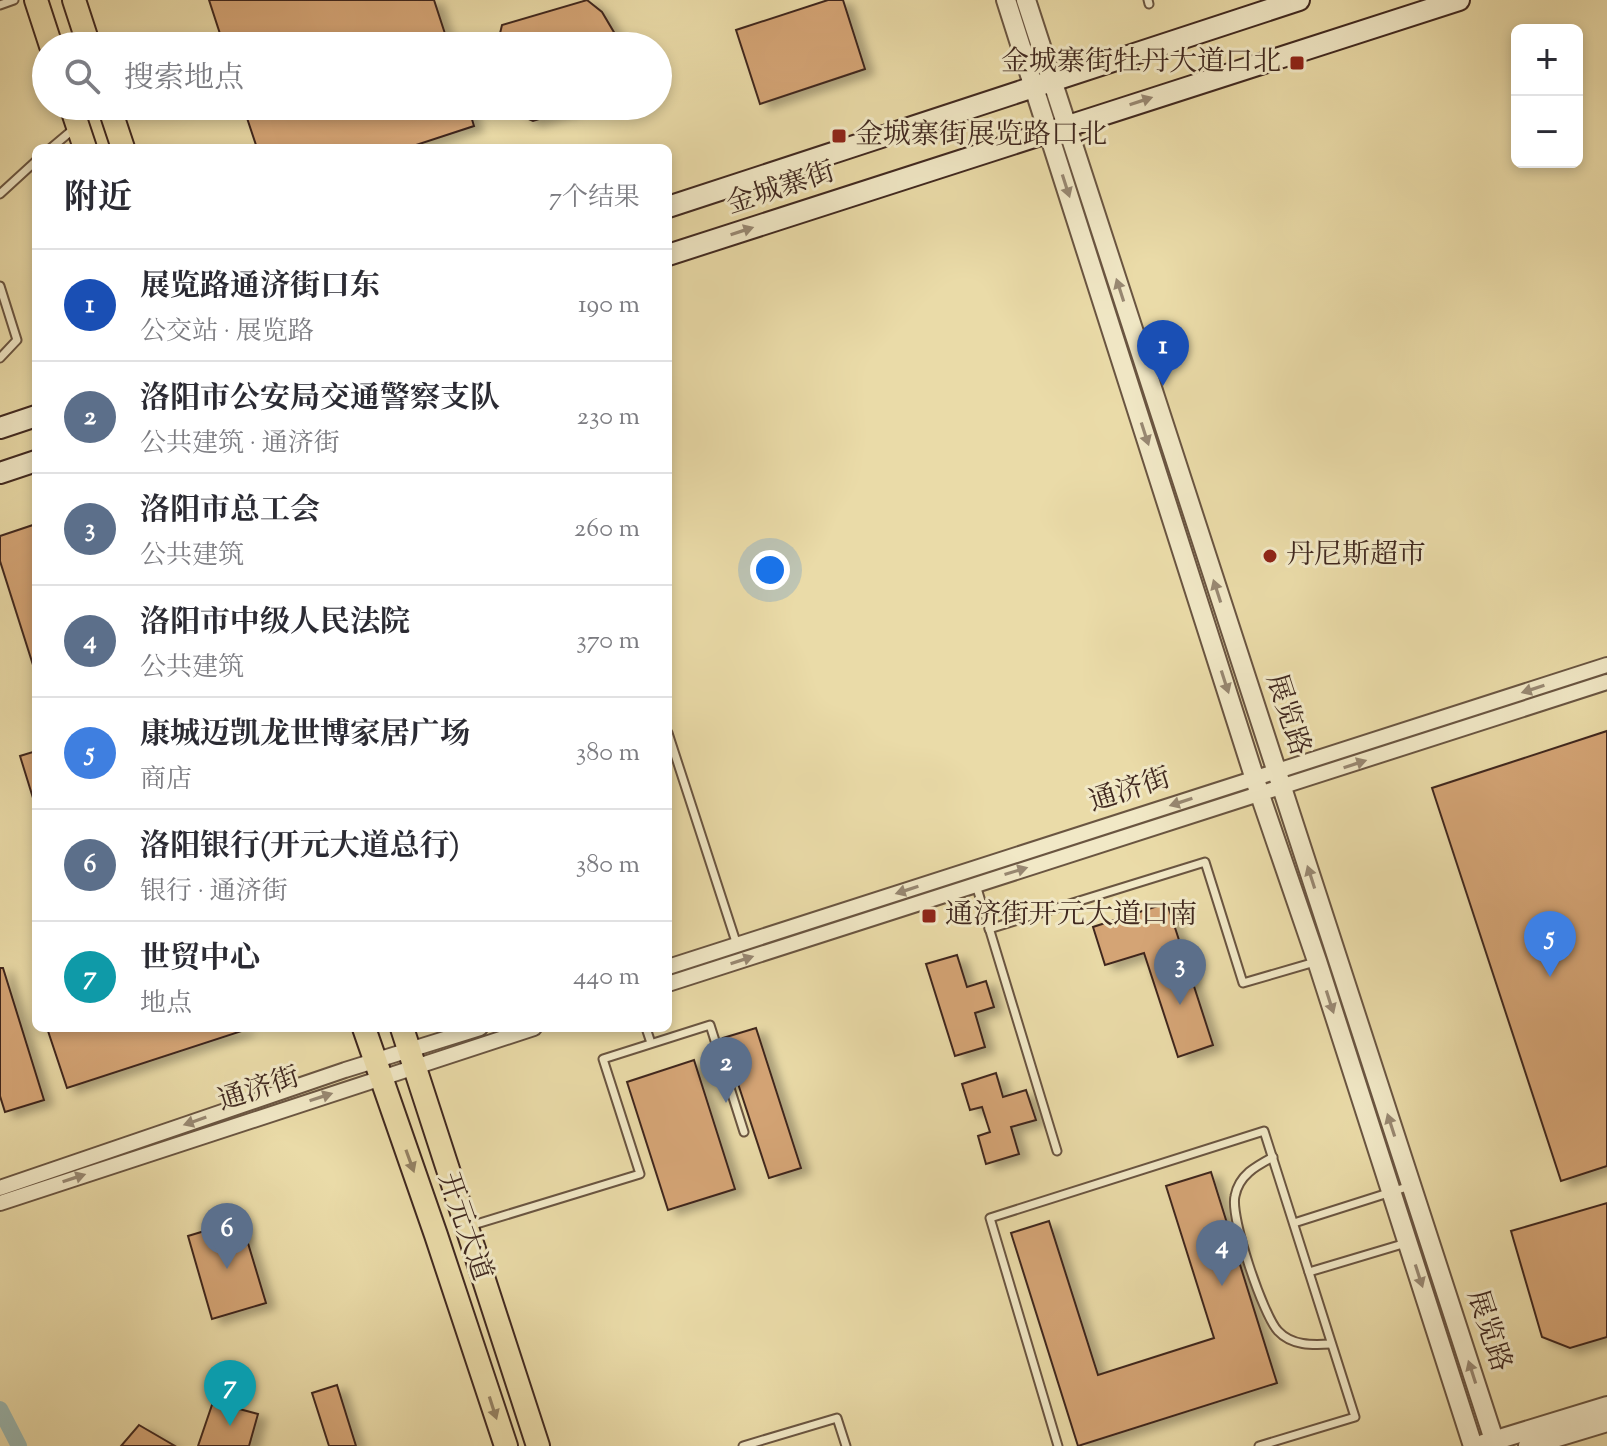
<!DOCTYPE html>
<html lang="zh">
<meta charset="utf-8">
<style>
body{margin:0;font-family:"Sorts Mill Goudy","Noto Serif SC",serif;background:#f2f2f3;color:#2b2b33}
.controls{position:absolute;right:24px;top:24px;display:grid;overflow:hidden;border-radius:12px;box-shadow:0 4px 12px #0003}
.controls button{width:72px;height:72px;display:grid;place-items:center;padding:0;border:0;border-bottom:2px solid #e1e1e2;background:#fff;color:#2b2b33;font:40px sans-serif}
.you{position:absolute;left:770px;top:570px;width:28px;height:28px;margin:-20px;border:6px solid #fff;border-radius:50%;background:#1a73e8;box-shadow:0 0 0 12px #1a73e833}
.badge{display:grid;place-items:center;width:52px;height:52px;border-radius:50%;background:#0b8043;color:#fff;font-size:26px;font-weight:700}
.pin{position:absolute;translate:-50% -66px;filter:drop-shadow(0 2px 4px #0008)}
.pin::after{content:'';position:absolute;top:42px;width:28px;height:24px;background:inherit;clip-path:polygon(0 0,100% 0,50% 100%)}
.list{margin:0;padding:0;list-style:none}
h2{display:flex;justify-content:space-between;align-items:center;height:104px;margin:0;padding:0 32px;font-size:34px}
h2 small{font-size:26px;font-weight:400;color:#7c7c81}
.list li{display:grid;grid-template-columns:52px 1fr auto;gap:24px;align-items:center;box-sizing:border-box;height:112px;padding:0 32px;border-top:2px solid #e1e1e2}
.list b{display:block;font-size:30px;white-space:nowrap}
.list p{margin:0;font-size:26px;white-space:nowrap;color:#7c7c81}
.list em{font-size:26px;font-style:normal;color:#7c7c81}
.icon{flex:none;width:44px;height:44px;fill:none;stroke:currentColor;stroke-width:2;stroke-linecap:round;stroke-linejoin:round}
.map{position:relative;flex:none;width:1607px;height:1446px;overflow:hidden}
.search{position:absolute;background:#fff;box-shadow:0 4px 12px #0003;left:32px;top:32px;width:640px;height:88px;display:flex;align-items:center;gap:20px;box-sizing:border-box;padding:0 28px;border-radius:44px;color:#7c7c81;font-size:30px}
.panel{position:absolute;background:#fff;box-shadow:0 4px 12px #0003;left:32px;top:144px;width:640px;height:888px;border-radius:12px}
.map>svg:first-child{display:block}
</style>
<div class="map">
<svg width="1607" height="1446" viewBox="0 0 1607 1446">
<defs>
<filter id="shadow"><feDropShadow dx="9" dy="5" stdDeviation="4" flood-color="#0004"/></filter>
</defs>
<rect width="100%" height="100%" fill="#eadba8"/>
<filter id="stains"><feTurbulence type="fractalNoise" baseFrequency=".0025" numOctaves="4"/><feColorMatrix values="0 0 0 0 .2 0 0 0 0 .09 0 0 0 0 .02 0 0 0 .5 -.17"/></filter>
<radialGradient id="worn" r=".72"><stop offset=".6" stop-color="#630" stop-opacity="0"/><stop offset="1" stop-color="#630" stop-opacity=".3"/></radialGradient>
<g fill="none" stroke-linecap="round" stroke-linejoin="round">
<path stroke="#9bb9b2" stroke-width="16" d="M 0,1409 L 19,1446"/>
</g>
<g fill="#d4a474" stroke="#40281f" stroke-width="2" filter="url(#shadow)">
<path d="M 209,0 L 434,0 L 449,46 L 224,46 Z"/>
<path d="M 587,0 L 602,12 L 615,34 L 618,46 L 497,46 L 502,25 Z"/>
<path d="M 828,0 L 843,0 L 865,69 L 760,104 L 736,30 Z"/>
<path d="M 243,106 L 468,106 L 474,126 L 407,148 L 257,148 Z"/>
<path d="M 516,106 L 572,106 L 572,109 L 533,121 L 526,118 Z"/>
<path d="M 36,524 L 36,665 L 33,665 L 0,561 L 0,536 Z"/>
<path d="M 1607,731 L 1607,1166 L 1561,1181 L 1432,788 Z"/>
<path d="M 36,751 L 36,798 L 33,798 L 20,756 Z"/>
<path d="M 1167,903 L 1213,1045 L 1178,1057 L 1144,953 L 1105,965 L 1093,927 Z"/>
<path d="M 957,955 L 967,987 L 986,981 L 994,1007 L 975,1013 L 985,1047 L 955,1056 L 926,964 Z"/>
<path d="M 0,968 L 3,968 L 44,1100 L 5,1112 L 0,1096 Z"/>
<path d="M 47,1028 L 244,1028 L 245,1030 L 67,1088 Z"/>
<path d="M 756,1028 L 801,1168 L 769,1178 L 723,1038 Z"/>
<path d="M 694,1060 L 735,1189 L 668,1210 L 627,1082 Z"/>
<path d="M 996,1073 L 1003,1097 L 1026,1090 L 1036,1120 L 1011,1127 L 1019,1154 L 986,1164 L 978,1136 L 990,1132 L 982,1107 L 970,1110 L 962,1084 Z"/>
<path d="M 1211,1172 L 1277,1383 L 1078,1446 L 1011,1233 L 1049,1221 L 1098,1375 L 1214,1338 L 1166,1186 Z"/>
<path d="M 1607,1203 L 1607,1337 L 1570,1348 L 1542,1337 L 1511,1231 Z"/>
<path d="M 241,1220 L 266,1303 L 212,1319 L 188,1236 Z"/>
<path d="M 337,1385 L 356,1446 L 329,1446 L 312,1393 Z"/>
<path d="M 213,1402 L 258,1414 L 249,1446 L 198,1446 Z"/>
<path d="M 139,1425 L 175,1446 L 121,1446 Z"/>
</g>
<g fill="none" stroke-linecap="round" stroke-linejoin="round">
<g stroke="#6a5541" stroke-width="11">
<g id="service">
<path d="M 1148,0 L 1149,4"/>
<path d="M 0,5 L 14,0"/>
<path d="M 51,148 L 76,127"/>
<path d="M 0,194 L 36,161"/>
<path d="M 0,286 L 17,340 L 0,358"/>
<path d="M 668,733 L 737,945"/>
<path d="M 976,885 L 1057,1151"/>
<path d="M 989,929 L 1205,862 L 1243,983 L 1315,962"/>
<path d="M 646,1028 L 651,1043"/>
<path d="M 1273,1157 C 1256,1166 1239,1175 1235,1196 C 1230,1217 1263,1315 1278,1331 C 1292,1346 1312,1345 1331,1344"/>
<path d="M 1294,1223 L 1410,1186"/>
<path d="M 470,1226 L 640,1174 L 603,1059 L 710,1025 L 744,1132"/>
<path d="M 1309,1272 L 1406,1243"/>
<path d="M 743,1446 L 837,1418 L 846,1446"/>
<path d="M 1058,1446 L 990,1218 L 1264,1131 L 1355,1417 L 1259,1446"/>
</g>
</g>
<g stroke="#6a5541" stroke-width="18">
<g id="minor">
<path d="M 668,967 L 1607,665"/>
<path d="M 668,984 L 1607,682"/>
<path d="M 0,1188 L 345,1070 L 480,1028"/>
<path d="M 0,1203 L 534,1028"/>
</g>
</g>
<g stroke="#6a5541" stroke-width="22">
<g id="tertiary">
<path d="M 1006,0 L 1260,795 L 1317,961 L 1473,1446"/>
<path d="M 1026,0 L 1496,1446"/>
<path d="M 1483,1444 L 1607,1406"/>
<path d="M 1528,1446 L 1607,1422"/>
</g>
</g>
<g stroke="#40281f" stroke-width="24">
<g id="secondary">
<path d="M 668,207 L 1299,0"/>
<path d="M 668,255 L 1459,0"/>
<path d="M 0,428 L 36,416"/>
<path d="M 0,473 L 36,461"/>
</g>
</g>
<g stroke="#40281f" stroke-width="26">
<g id="primary">
<path d="M 36,0 L 51,46"/>
<path d="M 74,0 L 89,46"/>
<path d="M 71,106 L 85,148"/>
<path d="M 109,106 L 123,148"/>
<path d="M 364,1028 L 436,1235 L 506,1446"/>
<path d="M 402,1028 L 538,1446"/>
</g>
</g>
<use href="#service" stroke="#f1e8c6" stroke-width="7"/>
<use href="#minor" stroke="#f1e8c6" stroke-width="14"/>
<use href="#tertiary" stroke="#f1e8c6" stroke-width="18"/>
<use href="#secondary" stroke="#f1e8c6" stroke-width="20"/>
<use href="#primary" stroke="#eadba8" stroke-width="22"/>
</g>
<defs><path id="oneway-solid" d="M-6-.8H1V-3.2L6.5 0L1 3.2V.8H-6Z" transform="scale(2)"/></defs>
<g fill="#988872">
<use href="#oneway-solid" transform="translate(1141 101) rotate(-18)"/>
<use href="#oneway-solid" transform="translate(1066 186) rotate(72)"/>
<use href="#oneway-solid" transform="translate(742 231) rotate(-18)"/>
<use href="#oneway-solid" transform="translate(1120 290) rotate(-108)"/>
<use href="#oneway-solid" transform="translate(1145 434) rotate(72)"/>
<use href="#oneway-solid" transform="translate(1217 591) rotate(-108)"/>
<use href="#oneway-solid" transform="translate(1225 682) rotate(72)"/>
<use href="#oneway-solid" transform="translate(1533 689) rotate(162)"/>
<use href="#oneway-solid" transform="translate(1355 764) rotate(-18)"/>
<use href="#oneway-solid" transform="translate(1181 802) rotate(162)"/>
<use href="#oneway-solid" transform="translate(1016 871) rotate(-17)"/>
<use href="#oneway-solid" transform="translate(1311 877) rotate(-108)"/>
<use href="#oneway-solid" transform="translate(907 890) rotate(162)"/>
<use href="#oneway-solid" transform="translate(742 960) rotate(-18)"/>
<use href="#oneway-solid" transform="translate(1330 1002) rotate(72)"/>
<use href="#oneway-solid" transform="translate(321 1097) rotate(-18)"/>
<use href="#oneway-solid" transform="translate(195 1121) rotate(161)"/>
<use href="#oneway-solid" transform="translate(1391 1125) rotate(-108)"/>
<use href="#oneway-solid" transform="translate(74 1178) rotate(-18)"/>
<use href="#oneway-solid" transform="translate(1419 1276) rotate(72)"/>
<use href="#oneway-solid" transform="translate(1472 1372) rotate(-108)"/>
</g>
<g fill="#958264">
<use href="#oneway-solid" transform="translate(410 1161) rotate(70)"/>
<use href="#oneway-solid" transform="translate(493 1408) rotate(72)"/>
</g>
<g fill="#8f2418" stroke="#f1e8c6" stroke-width="3">
<rect x="1289" y="55" width="16" height="16" rx="4"/>
<rect x="831" y="128" width="16" height="16" rx="4"/>
<circle cx="1270" cy="556" r="8"/>
<rect x="921" y="908" width="16" height="16" rx="4"/>
</g>
<g text-anchor="middle" dominant-baseline="central" stroke-width="6" stroke-linejoin="round" paint-order="stroke">
<g font-size="28" fill="#40281f" stroke="#f1e8c6" text-anchor="start">
<text x="1281" y="63" text-anchor="end">金城寨街牡丹大道口北</text>
<text x="855" y="136">金城寨街展览路口北</text>
<text x="1286" y="556">丹尼斯超市</text>
<text x="945" y="916">通济街开元大道口南</text>
</g>
<g font-size="28" fill="#40281f" stroke="#f1e8c6">
<text transform="translate(781 189) rotate(-18)">金城寨街</text>
<text transform="translate(1287 715) rotate(72)">展览路</text>
<text transform="translate(1130 791) rotate(-18)">通济街</text>
<text transform="translate(259 1090) rotate(-18)">通济街</text>
<text transform="translate(464 1227) rotate(71)">开元大道</text>
<text transform="translate(1488 1331) rotate(72)">展览路</text>
</g>
</g>
<rect width="100%" height="100%" filter="url(#stains)"/>
<rect width="100%" height="100%" fill="url(#worn)"/>
</svg>
<div class="controls">
<button>+</button>
<button>−</button>
</div>
<div class="you"></div>
<div class="pin badge" style="left:1163px;top:386px;background:#1a4fb4">1</div>
<div class="pin badge" style="left:726px;top:1103px;background:#5c6f8a">2</div>
<div class="pin badge" style="left:1180px;top:1005px;background:#5c6f8a">3</div>
<div class="pin badge" style="left:1222px;top:1286px;background:#5c6f8a">4</div>
<div class="pin badge" style="left:1550px;top:977px;background:#3f7fe0">5</div>
<div class="pin badge" style="left:227px;top:1269px;background:#5c6f8a">6</div>
<div class="pin badge" style="left:230px;top:1426px;background:#0f9aa8">7</div>
<div class="search"><svg class="icon" aria-label="search" viewBox="0 0 24 24"><circle cx="10" cy="10" r="6"/><path d="M15 15l6 6"/></svg>搜索地点</div>
<section class="panel">
<h2>附近<small>7个结果</small></h2>
<ul class="list">
<li><span class="badge" style="background:#1a4fb4">1</span><div><b>展览路通济街口东</b><p>公交站 · 展览路</p></div><em>190 m</em></li>
<li><span class="badge" style="background:#5c6f8a">2</span><div><b>洛阳市公安局交通警察支队</b><p>公共建筑 · 通济街</p></div><em>230 m</em></li>
<li><span class="badge" style="background:#5c6f8a">3</span><div><b>洛阳市总工会</b><p>公共建筑</p></div><em>260 m</em></li>
<li><span class="badge" style="background:#5c6f8a">4</span><div><b>洛阳市中级人民法院</b><p>公共建筑</p></div><em>370 m</em></li>
<li><span class="badge" style="background:#3f7fe0">5</span><div><b>康城迈凯龙世博家居广场</b><p>商店</p></div><em>380 m</em></li>
<li><span class="badge" style="background:#5c6f8a">6</span><div><b>洛阳银行(开元大道总行)</b><p>银行 · 通济街</p></div><em>380 m</em></li>
<li><span class="badge" style="background:#0f9aa8">7</span><div><b>世贸中心</b><p>地点</p></div><em>440 m</em></li>
</ul>
</section>
</div>
